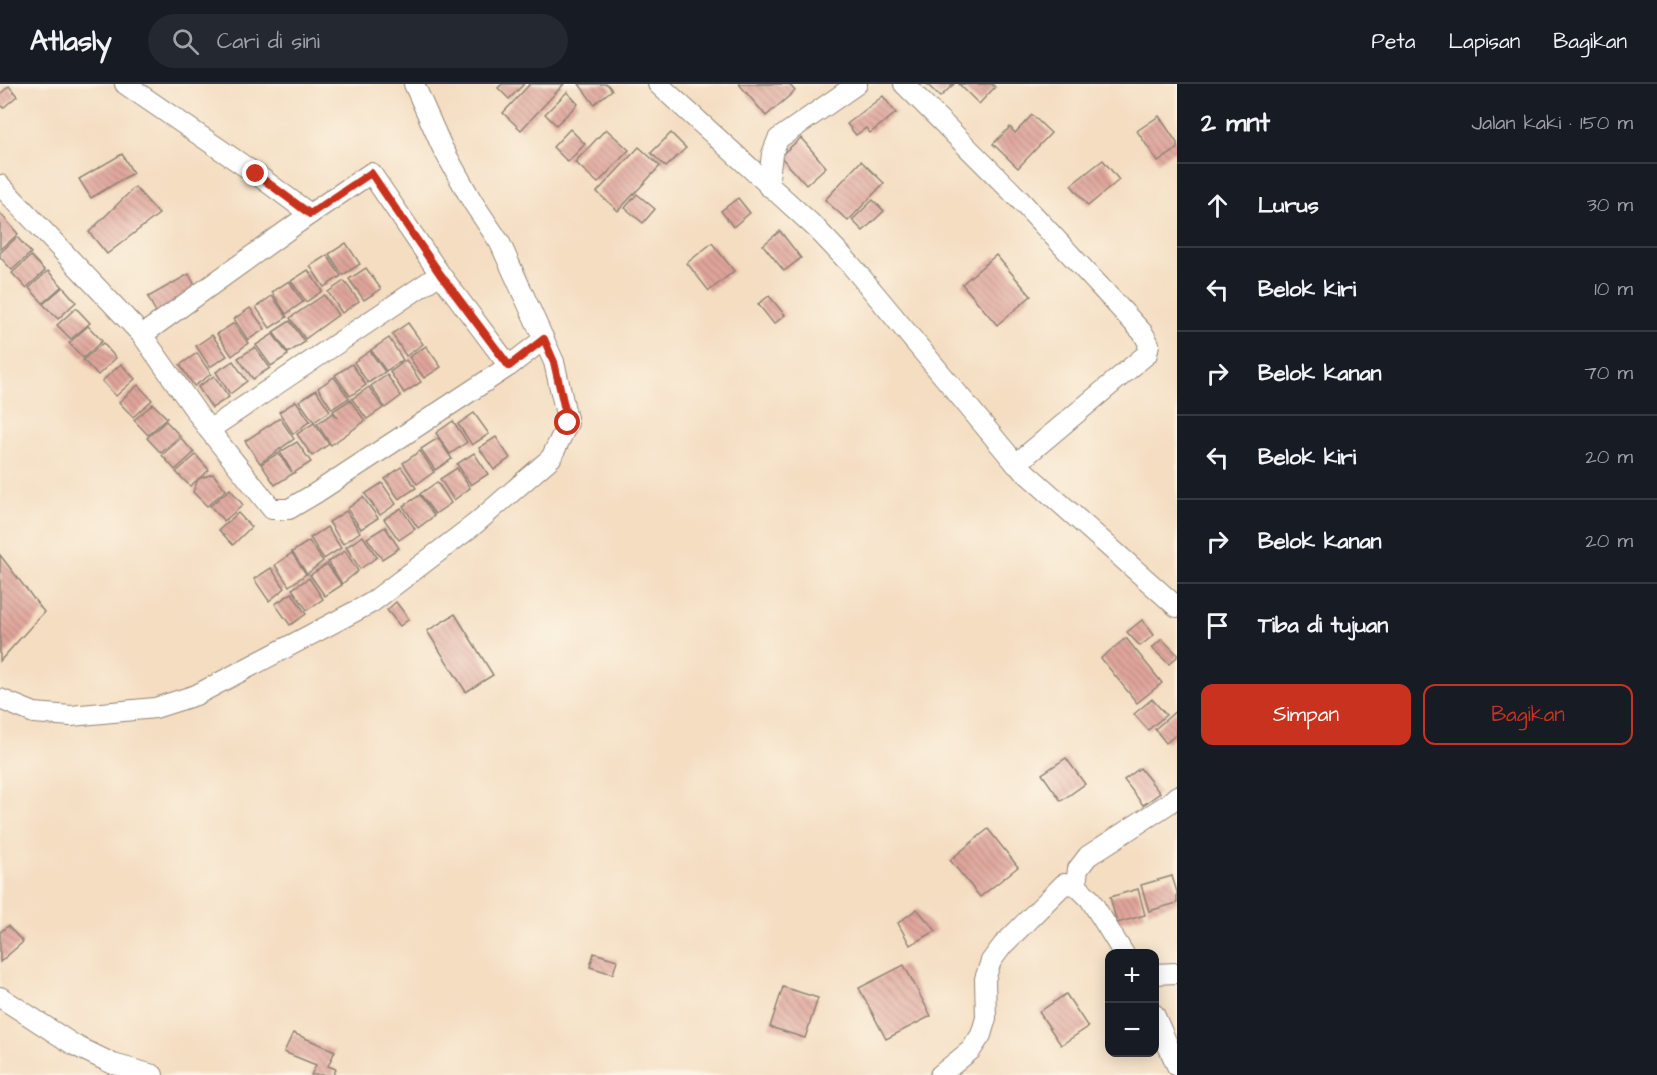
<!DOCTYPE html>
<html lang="id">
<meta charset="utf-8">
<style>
body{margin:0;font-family:"Architects Daughter",sans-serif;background:#242831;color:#f1f3f6}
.controls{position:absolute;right:18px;bottom:18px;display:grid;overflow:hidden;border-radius:12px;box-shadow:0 3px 15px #0003}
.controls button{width:54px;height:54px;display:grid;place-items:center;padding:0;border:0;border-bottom:2px solid #363941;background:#171b24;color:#f1f3f6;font:30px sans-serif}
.stop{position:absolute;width:18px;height:18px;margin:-14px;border:4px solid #c8321e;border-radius:50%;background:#fff}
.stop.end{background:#c8321e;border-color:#fff;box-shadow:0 2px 6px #0008}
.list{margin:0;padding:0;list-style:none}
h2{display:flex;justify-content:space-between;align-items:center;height:78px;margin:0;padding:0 24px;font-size:26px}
h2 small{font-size:20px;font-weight:400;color:#9ea1a6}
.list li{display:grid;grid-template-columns:39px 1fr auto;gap:18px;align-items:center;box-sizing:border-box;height:84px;padding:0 24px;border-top:2px solid #363941}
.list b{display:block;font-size:22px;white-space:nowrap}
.list em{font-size:20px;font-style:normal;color:#9ea1a6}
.actions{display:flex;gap:12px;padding:18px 24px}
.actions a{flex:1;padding:14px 0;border:2px solid #c8321e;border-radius:12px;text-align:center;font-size:21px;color:#c8321e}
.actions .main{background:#c8321e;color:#fff}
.icon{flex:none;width:33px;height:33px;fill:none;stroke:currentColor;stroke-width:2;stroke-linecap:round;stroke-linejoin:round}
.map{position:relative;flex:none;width:1177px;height:991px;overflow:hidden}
header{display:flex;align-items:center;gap:36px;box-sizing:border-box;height:84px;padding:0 30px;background:#171b24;border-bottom:2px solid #363941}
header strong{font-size:28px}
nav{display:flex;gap:33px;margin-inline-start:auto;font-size:21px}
.search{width:420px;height:54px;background:#242831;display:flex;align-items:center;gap:15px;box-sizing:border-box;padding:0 21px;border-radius:33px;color:#9ea1a6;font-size:22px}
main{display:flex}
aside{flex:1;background:#171b24}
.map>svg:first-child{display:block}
</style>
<header>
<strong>Atlasly</strong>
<div class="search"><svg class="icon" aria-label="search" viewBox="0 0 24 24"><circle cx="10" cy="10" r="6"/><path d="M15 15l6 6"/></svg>Cari di sini</div>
<nav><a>Peta</a><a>Lapisan</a><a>Bagikan</a></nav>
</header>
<main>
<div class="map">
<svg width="1177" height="991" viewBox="0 0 1177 991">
<defs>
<pattern id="building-back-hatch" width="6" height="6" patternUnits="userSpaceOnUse" patternTransform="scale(1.5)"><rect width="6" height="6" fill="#e0a59b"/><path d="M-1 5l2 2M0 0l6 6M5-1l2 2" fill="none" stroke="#b6877f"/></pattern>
</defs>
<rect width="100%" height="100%" fill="#fcf5e5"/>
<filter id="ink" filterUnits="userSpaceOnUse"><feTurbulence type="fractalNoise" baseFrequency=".0167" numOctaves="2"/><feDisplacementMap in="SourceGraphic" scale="12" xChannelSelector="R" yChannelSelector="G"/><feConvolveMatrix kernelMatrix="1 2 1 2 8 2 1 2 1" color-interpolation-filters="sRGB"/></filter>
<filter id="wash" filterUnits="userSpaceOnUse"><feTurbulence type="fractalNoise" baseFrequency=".008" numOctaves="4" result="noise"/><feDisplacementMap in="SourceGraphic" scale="24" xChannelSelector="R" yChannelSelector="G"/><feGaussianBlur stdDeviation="1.35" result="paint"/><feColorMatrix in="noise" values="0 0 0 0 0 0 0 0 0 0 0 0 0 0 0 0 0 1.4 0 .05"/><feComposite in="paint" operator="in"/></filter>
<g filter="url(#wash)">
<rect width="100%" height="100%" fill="#f4ddc1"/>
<g id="blocks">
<g fill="url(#building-back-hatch)">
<path d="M 502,0 L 524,0 L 509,15 L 498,4 Z"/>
<path d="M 530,0 L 564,0 L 521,46 L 503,29 Z"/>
<path d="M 579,0 L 607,0 L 612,6 L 594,20 Z"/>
<path d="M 739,0 L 789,0 L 795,7 L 766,32 Z"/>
<path d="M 927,0 L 954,0 L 940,13 Z"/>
<path d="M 959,0 L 992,0 L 995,3 L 979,20 Z"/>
<path d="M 9,2 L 17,12 L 3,24 L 0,20 L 0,10 Z"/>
<path d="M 567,8 L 578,20 L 556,41 L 545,30 Z"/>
<path d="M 883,12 L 896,29 L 870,49 L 866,44 L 856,51 L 847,40 Z"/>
<path d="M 1032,31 L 1051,49 L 1018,84 L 993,60 L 1010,43 L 1015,49 Z"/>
<path d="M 1159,32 L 1177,59 L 1177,65 L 1158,78 L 1137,47 Z"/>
<path d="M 570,45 L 585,60 L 568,78 L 553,63 Z"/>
<path d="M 606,45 L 629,66 L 598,99 L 575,78 Z"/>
<path d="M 671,49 L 686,64 L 666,83 L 651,69 Z"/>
<path d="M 801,54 L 826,83 L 806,101 L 780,72 Z"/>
<path d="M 639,63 L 660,82 L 618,127 L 597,108 Z"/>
<path d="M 122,70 L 133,89 L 91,114 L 79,95 Z"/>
<path d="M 1103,76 L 1119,96 L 1088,122 L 1071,101 Z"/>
<path d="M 861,77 L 884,99 L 848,137 L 825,116 Z"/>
<path d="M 135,103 L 159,130 L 107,170 L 89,148 Z"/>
<path d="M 637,110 L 655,125 L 643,139 L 625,124 Z"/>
<path d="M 738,114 L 750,129 L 733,143 L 721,127 Z"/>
<path d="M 873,116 L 884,127 L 863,147 L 852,136 Z"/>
<path d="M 0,129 L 18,150 L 0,166 Z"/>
<path d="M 780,147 L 801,174 L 784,187 L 763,161 Z"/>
<path d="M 17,153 L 31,169 L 12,186 L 0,173 L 0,169 Z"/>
<path d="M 346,159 L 360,180 L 343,191 L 329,170 Z"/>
<path d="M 712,159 L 734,187 L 709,207 L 687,179 Z"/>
<path d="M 327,171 L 341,192 L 324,203 L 310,182 Z"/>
<path d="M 996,171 L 1031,212 L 997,241 L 962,200 Z"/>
<path d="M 31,172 L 45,187 L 26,204 L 12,189 Z"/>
<path d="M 366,184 L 381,205 L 364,216 L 349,195 Z"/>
<path d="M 308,186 L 322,207 L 306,218 L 291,197 Z"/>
<path d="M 48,187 L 62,202 L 43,219 L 29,204 Z"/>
<path d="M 189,190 L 198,207 L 157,230 L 148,213 Z"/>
<path d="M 289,197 L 303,218 L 286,230 L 272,208 Z"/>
<path d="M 344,197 L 359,217 L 342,229 L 328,208 Z"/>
<path d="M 63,203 L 76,218 L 58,235 L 43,220 Z"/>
<path d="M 324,211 L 338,231 L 305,255 L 290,234 Z"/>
<path d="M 272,212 L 287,233 L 270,244 L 256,223 Z"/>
<path d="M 769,212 L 785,231 L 774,240 L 758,220 Z"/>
<path d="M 76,224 L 90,239 L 71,255 L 57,241 Z"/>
<path d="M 250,224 L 265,245 L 248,256 L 234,235 Z"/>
<path d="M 290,237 L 305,258 L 288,269 L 273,248 Z"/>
<path d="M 234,239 L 248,259 L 232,272 L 217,250 Z"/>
<path d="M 408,239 L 423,260 L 406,272 L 392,250 Z"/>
<path d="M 88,242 L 102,257 L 83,274 L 69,259 Z"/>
<path d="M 273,250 L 288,271 L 271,282 L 256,261 Z"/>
<path d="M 212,251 L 227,272 L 210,283 L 196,262 Z"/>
<path d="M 389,254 L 403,276 L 386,287 L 371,266 Z"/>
<path d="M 103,259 L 116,274 L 98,291 L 83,276 Z"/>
<path d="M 426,262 L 441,283 L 424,294 L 409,273 Z"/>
<path d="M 255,263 L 270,284 L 253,295 L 238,274 Z"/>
<path d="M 370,267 L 385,288 L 368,299 L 354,278 Z"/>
<path d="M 197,269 L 211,290 L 194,302 L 180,281 Z"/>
<path d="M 406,276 L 421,298 L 404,309 L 390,288 Z"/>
<path d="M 233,277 L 247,297 L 230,310 L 216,288 Z"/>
<path d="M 121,280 L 135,295 L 116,312 L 102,297 Z"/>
<path d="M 352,280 L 366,301 L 350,312 L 335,291 Z"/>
<path d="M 387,291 L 401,312 L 385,324 L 371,302 Z"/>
<path d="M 214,292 L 229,313 L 212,324 L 198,303 Z"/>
<path d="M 334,293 L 349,314 L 332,325 L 318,304 Z"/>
<path d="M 138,301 L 152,316 L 133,333 L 119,318 Z"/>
<path d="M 369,303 L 383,324 L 367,335 L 352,315 Z"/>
<path d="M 316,306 L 330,327 L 314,338 L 299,317 Z"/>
<path d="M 350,316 L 365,337 L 331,361 L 317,340 L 333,329 L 338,334 L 333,327 Z"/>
<path d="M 296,317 L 310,337 L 293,350 L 279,328 Z"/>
<path d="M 153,320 L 167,334 L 148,351 L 134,336 Z"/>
<path d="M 474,329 L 489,350 L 472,361 L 458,340 Z"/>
<path d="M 280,334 L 294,355 L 260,379 L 245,357 Z"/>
<path d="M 166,337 L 180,352 L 161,369 L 147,354 Z"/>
<path d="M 453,337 L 467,358 L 450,370 L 436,349 Z"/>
<path d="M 314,339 L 329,360 L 312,372 L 297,350 Z"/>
<path d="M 496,353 L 510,374 L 494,386 L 479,364 Z"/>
<path d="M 181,354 L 194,369 L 175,386 L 162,371 Z"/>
<path d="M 438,354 L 452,375 L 435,386 L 421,365 Z"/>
<path d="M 297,358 L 311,378 L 275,401 L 261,380 L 278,369 L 292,388 L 280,368 Z"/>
<path d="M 420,367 L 434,388 L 417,400 L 403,379 Z"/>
<path d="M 474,369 L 488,390 L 471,401 L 457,380 Z"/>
<path d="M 196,371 L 209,386 L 190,402 L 176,388 Z"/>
<path d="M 401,383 L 416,404 L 399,415 L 385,395 Z"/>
<path d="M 457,384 L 470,404 L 454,416 L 440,395 Z"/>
<path d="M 213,390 L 226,406 L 207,422 L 193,408 L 198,395 Z"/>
<path d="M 437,398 L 451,419 L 435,430 L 420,410 Z"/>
<path d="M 382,399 L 396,420 L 380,431 L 365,410 Z"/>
<path d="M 230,405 L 243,421 L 224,437 L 210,422 Z"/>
<path d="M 420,411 L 434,432 L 418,444 L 403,422 Z"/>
<path d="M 363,413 L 378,434 L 361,445 L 347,425 Z"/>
<path d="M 401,424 L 415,445 L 399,456 L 384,435 Z"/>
<path d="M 346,427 L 360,448 L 343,460 L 329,438 Z"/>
<path d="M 238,429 L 251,443 L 233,461 L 219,446 Z"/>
<path d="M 327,443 L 341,464 L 324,475 L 310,454 Z"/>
<path d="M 385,443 L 399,464 L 382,475 L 367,454 Z"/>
<path d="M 363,452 L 377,473 L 360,485 L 346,463 Z"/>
<path d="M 309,457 L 323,477 L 307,490 L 292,468 Z"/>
<path d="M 345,467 L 358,487 L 342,500 L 328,478 Z"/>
<path d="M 292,469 L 306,490 L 289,502 L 275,481 Z"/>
<path d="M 0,471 L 44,528 L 0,577 Z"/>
<path d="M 327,480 L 342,501 L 325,512 L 310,491 Z"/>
<path d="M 271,484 L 285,504 L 269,517 L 254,495 Z"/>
<path d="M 309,494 L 323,515 L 307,526 L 292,505 Z"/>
<path d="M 292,509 L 306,530 L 290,541 L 275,520 Z"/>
<path d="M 396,518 L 409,535 L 400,542 L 387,526 Z"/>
<path d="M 455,530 L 493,591 L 466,608 L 427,547 Z"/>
<path d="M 1142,536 L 1154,551 L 1140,562 L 1127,548 Z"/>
<path d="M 1126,554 L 1162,599 L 1137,619 L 1101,574 Z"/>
<path d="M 1162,555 L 1177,570 L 1177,573 L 1169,580 L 1152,564 Z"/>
<path d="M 1152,615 L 1166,631 L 1148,646 L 1134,630 Z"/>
<path d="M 1177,626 L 1177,650 L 1166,659 L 1155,645 Z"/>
<path d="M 1066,674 L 1085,700 L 1061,717 L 1042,690 Z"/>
<path d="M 1140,684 L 1160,709 L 1143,721 L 1124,696 Z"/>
<path d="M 988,745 L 1018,783 L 980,813 L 950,776 Z"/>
<path d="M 1172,792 L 1177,808 L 1177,819 L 1149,827 L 1141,801 Z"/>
<path d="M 1138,805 L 1145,831 L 1117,839 L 1110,813 Z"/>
<path d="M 917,825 L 936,847 L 910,861 L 898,839 Z"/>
<path d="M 8,842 L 23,858 L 0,878 L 0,848 Z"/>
<path d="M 594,869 L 617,876 L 613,890 L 590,883 Z"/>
<path d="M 904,881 L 931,932 L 886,955 L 859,904 Z"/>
<path d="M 783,903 L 818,914 L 805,954 L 770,943 Z"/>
<path d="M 1066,910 L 1088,943 L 1061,961 L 1039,928 Z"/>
<path d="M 293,949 L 335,967 L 328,982 L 336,985 L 333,991 L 311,991 L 316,981 L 284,968 Z"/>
</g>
</g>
</g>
<g filter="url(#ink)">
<use href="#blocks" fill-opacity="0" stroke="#908476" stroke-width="1.5"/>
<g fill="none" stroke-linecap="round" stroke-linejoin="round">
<g stroke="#908476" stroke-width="22">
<g id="street">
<path d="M 125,0 L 256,90 L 310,130"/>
<path d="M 658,0 L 816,144 L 851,181 L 1016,380 L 1177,523"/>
<path d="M 904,0 L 1019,115 L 1143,249 L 1149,260 L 1147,270 L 1016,380"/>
<path d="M 0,101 L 142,251 L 209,346 L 272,425 L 289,425 L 316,409 L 509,282 L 544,255"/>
<path d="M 768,102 L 772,70 L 778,55 L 857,0"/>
<path d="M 142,251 L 310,130 L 371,89 L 440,190 L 509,282"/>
<path d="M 209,346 L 440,190"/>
<path d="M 0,615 L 34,629 L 71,632 L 155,624 L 196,611 L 371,519 L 475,440 L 551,374 L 568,339 L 554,278 L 500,159 L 472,117 L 442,63 L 414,0"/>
<path d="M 1076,801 L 1078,785 L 1088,772 L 1168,720 L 1177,712"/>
<path d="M 1154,890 L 1177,889"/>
<path d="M 0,913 L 74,961 L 113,980 L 153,991"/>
<path d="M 1154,930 L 1177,982"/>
<path d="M 940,991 L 971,966 L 981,951 L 986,934 L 985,895 L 991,877 L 1003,861 L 1064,800 L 1076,801 L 1090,815 L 1124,870"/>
</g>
</g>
<use href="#street" stroke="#fff" stroke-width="20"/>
</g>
</g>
<g fill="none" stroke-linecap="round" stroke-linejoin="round" filter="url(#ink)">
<path stroke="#c8321e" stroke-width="8" d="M 256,90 L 310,130 L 371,89 L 440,190 L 509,282 L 544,255 L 554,278 L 568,339"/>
</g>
</svg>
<div class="controls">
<button>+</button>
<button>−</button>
</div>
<div class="stop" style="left:568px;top:339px"></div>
<div class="stop end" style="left:256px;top:90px"></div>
</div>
<aside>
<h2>2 mnt<small>Jalan kaki · 150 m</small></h2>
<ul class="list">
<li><svg class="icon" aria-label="ahead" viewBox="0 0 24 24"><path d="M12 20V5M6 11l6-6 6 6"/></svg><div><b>Lurus</b></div><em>30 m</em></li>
<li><svg class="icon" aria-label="left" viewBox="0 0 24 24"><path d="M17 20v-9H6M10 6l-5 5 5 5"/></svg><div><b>Belok kiri</b></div><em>10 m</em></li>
<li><svg class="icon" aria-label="right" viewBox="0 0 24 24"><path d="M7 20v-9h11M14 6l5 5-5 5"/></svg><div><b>Belok kanan</b></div><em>70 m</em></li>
<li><svg class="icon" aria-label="left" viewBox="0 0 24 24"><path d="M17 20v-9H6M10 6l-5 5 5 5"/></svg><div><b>Belok kiri</b></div><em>20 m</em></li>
<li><svg class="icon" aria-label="right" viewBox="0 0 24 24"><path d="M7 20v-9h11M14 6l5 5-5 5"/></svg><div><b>Belok kanan</b></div><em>20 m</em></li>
<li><svg class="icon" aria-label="arrive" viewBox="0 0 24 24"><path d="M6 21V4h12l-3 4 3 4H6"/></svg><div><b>Tiba di tujuan</b></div></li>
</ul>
<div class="actions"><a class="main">Simpan</a><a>Bagikan</a></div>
</aside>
</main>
